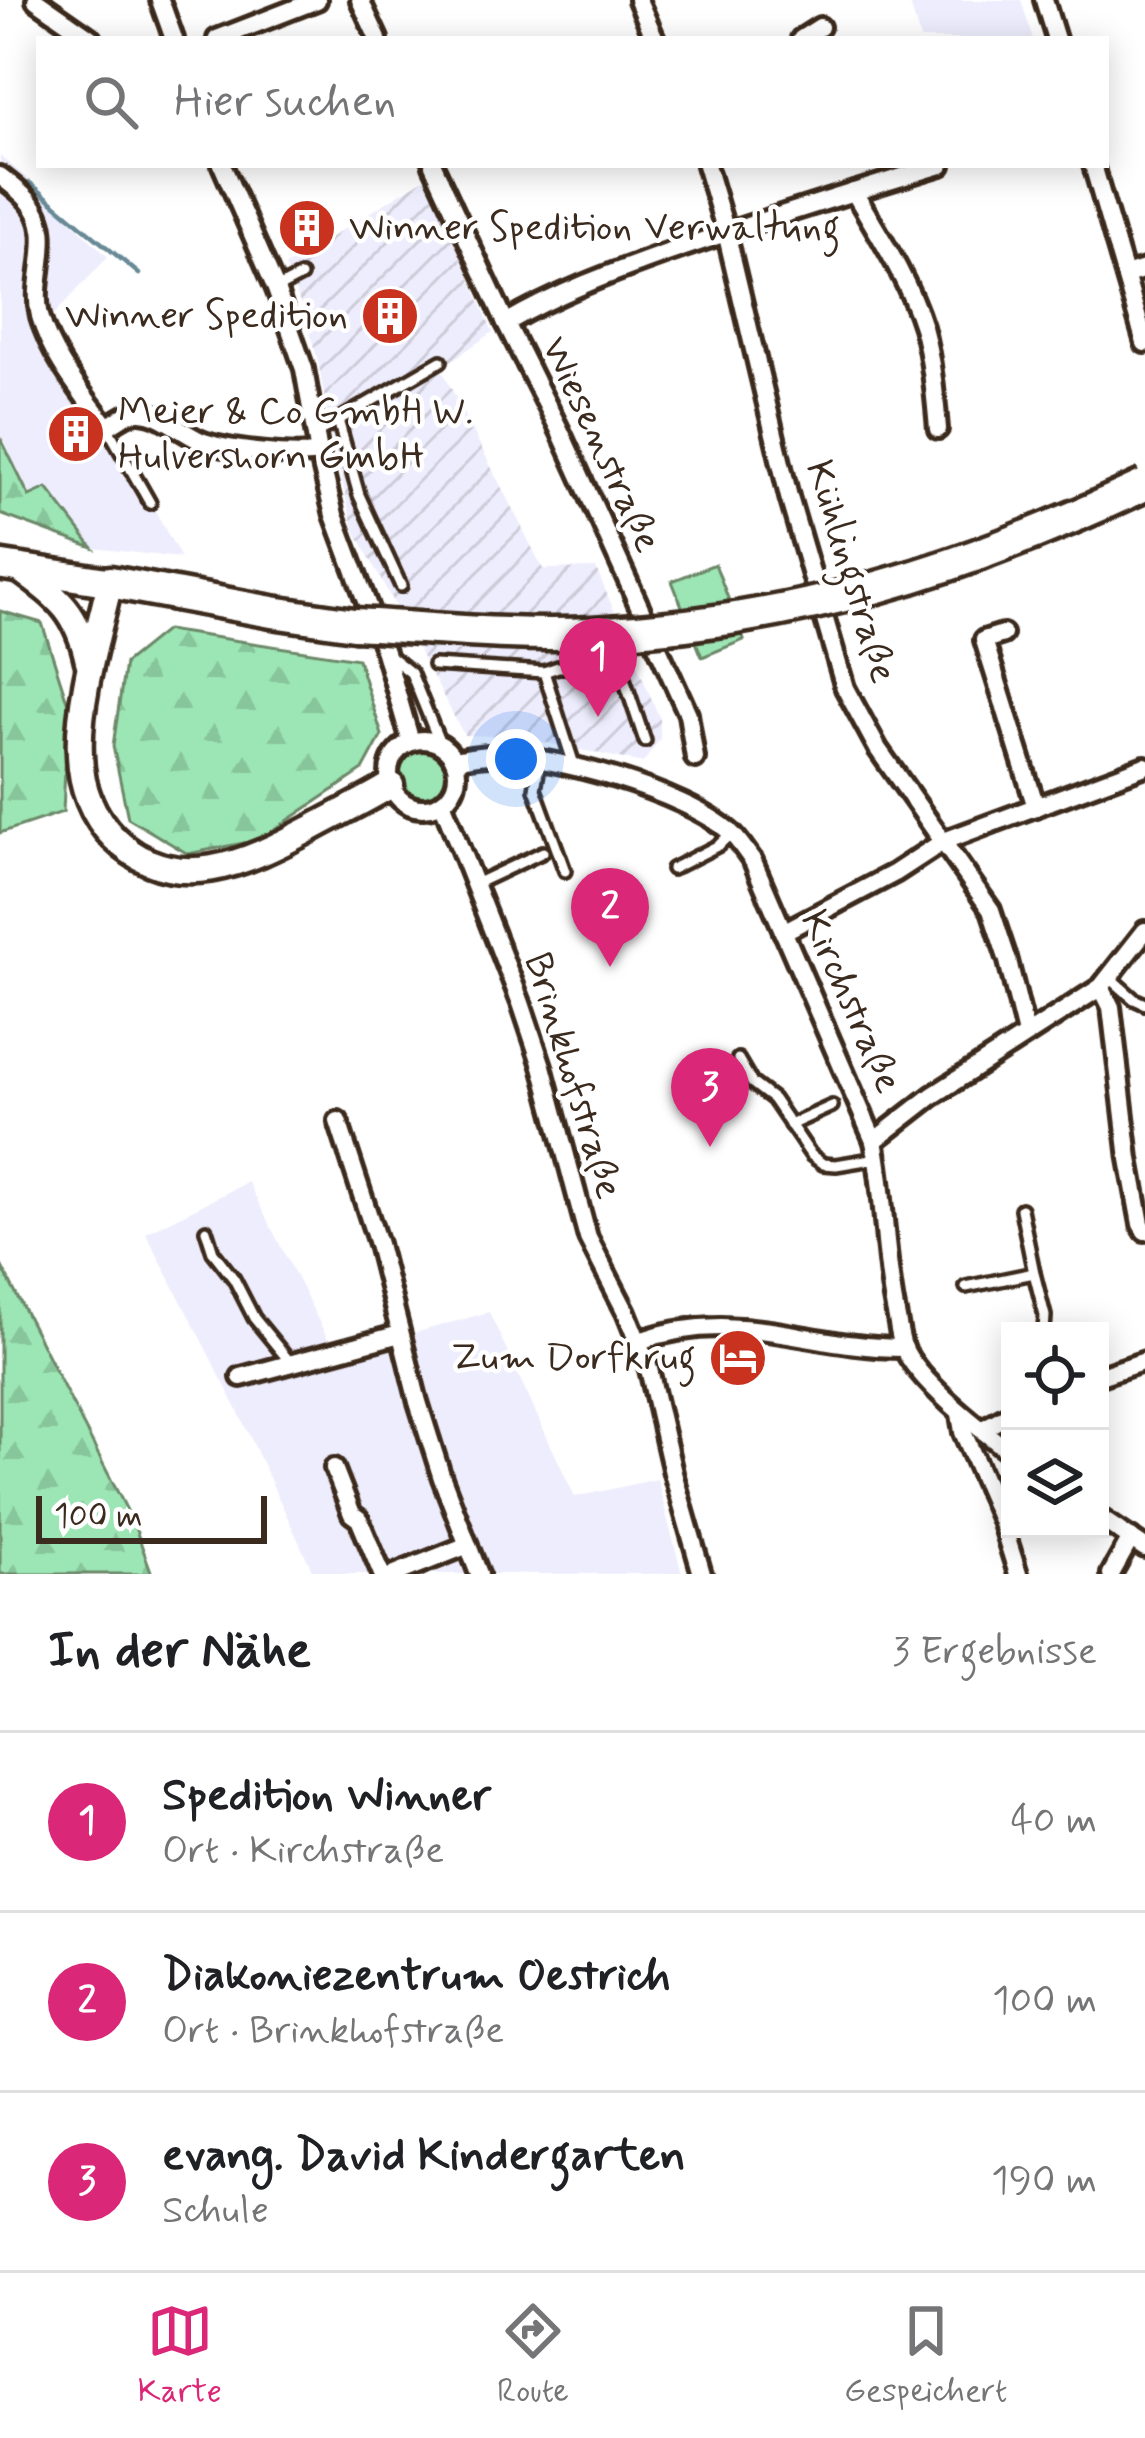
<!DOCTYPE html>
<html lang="de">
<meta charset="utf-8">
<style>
body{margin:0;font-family:Mynerve,sans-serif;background:#f2f2f2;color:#202124}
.controls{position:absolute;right:36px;bottom:36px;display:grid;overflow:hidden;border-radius:0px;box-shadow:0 6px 30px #0003}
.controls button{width:108px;height:108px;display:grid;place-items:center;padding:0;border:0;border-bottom:3px solid #e0e0e0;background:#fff;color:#202124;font:60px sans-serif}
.scale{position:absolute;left:36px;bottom:30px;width:231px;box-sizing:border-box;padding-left:12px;border:6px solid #3b2a1e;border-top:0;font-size:33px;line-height:42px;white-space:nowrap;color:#3b2a1e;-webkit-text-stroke:9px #fff;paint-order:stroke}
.you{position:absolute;left:516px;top:759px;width:42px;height:42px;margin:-30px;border:9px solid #fff;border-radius:50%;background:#1a73e8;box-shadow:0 0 0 18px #1a73e833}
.badge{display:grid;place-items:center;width:78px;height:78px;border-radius:50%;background:#db2777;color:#fff;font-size:39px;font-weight:700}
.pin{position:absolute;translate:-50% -99px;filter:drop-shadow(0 3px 6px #0008)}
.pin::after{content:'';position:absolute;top:63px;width:42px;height:36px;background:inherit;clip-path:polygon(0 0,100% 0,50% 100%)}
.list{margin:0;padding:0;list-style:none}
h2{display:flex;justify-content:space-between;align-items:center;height:156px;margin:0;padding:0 48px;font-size:51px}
h2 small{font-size:39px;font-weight:400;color:#757577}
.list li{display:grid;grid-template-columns:78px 1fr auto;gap:36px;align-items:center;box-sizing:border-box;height:180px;padding:0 48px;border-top:3px solid #e0e0e0}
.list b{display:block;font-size:45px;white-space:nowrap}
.list p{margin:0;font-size:39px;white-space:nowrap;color:#757577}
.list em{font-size:39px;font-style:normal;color:#757577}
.icon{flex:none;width:66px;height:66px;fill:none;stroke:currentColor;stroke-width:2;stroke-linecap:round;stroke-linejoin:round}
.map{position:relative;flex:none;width:1145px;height:1574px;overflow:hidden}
.search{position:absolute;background:#fff;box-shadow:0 6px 30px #0003;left:36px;right:36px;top:36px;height:132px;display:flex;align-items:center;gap:30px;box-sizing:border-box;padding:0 42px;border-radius:0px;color:#757577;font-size:45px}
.sheet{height:696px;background:#fff}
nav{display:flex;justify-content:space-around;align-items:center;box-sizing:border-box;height:168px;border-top:3px solid #e0e0e0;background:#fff;font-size:33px;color:#757577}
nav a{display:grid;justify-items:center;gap:6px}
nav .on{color:#db2777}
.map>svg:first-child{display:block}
</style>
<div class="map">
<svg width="1145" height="1574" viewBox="0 0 1145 1574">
<defs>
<pattern id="industrial-furrows" width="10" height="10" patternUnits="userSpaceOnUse" patternTransform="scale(3)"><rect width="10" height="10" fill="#eeedfd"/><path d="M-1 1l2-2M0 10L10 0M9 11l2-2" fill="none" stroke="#cdcbd8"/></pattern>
<pattern id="forest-firs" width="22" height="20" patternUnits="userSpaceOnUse" patternTransform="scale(3)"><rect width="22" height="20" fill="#9ce5b4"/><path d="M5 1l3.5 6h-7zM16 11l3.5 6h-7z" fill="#87c59a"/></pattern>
</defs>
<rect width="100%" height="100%" fill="#fff"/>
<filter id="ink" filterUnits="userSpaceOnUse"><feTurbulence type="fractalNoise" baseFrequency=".00833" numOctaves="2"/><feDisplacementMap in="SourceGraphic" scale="24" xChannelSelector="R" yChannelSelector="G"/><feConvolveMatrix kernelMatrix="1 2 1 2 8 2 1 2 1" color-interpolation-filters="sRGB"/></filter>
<g filter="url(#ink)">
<g fill="#eeedfd">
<path d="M 909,0 L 1021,0 L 1033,39 L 920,39 Z"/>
<path d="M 0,156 L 29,180 L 108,257 L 50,319 L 181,558 L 93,548 L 47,488 L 29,497 L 0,437 Z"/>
<path d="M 248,1182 L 336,1355 L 489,1312 L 575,1497 L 657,1479 L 682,1574 L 314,1574 L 236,1407 L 146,1233 Z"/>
</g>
<path fill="url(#industrial-furrows)" d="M 427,177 L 493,332 L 441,368 L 543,569 L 596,568 L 660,719 L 660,739 L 643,763 L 538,741 L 499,736 L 464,735 L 353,527 L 332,440 L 318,361 L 304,313 L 285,266 Z"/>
<g fill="#9ce5b4" stroke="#6c8869" stroke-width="3">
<path d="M 715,564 L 744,640 L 702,657 L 672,581 Z"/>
<circle cx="423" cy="774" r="23"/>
</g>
<g fill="url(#forest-firs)" stroke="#6c8869" stroke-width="3">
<path d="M 0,437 L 29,496 L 47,488 L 93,548 L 0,514 Z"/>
<path d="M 0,611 L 42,623 L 68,704 L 63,812 L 0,833 Z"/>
<path d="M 166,630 L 358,659 L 382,735 L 363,770 L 259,840 L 188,854 L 128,818 L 113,746 L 125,663 Z"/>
<path d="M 0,1263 L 133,1522 L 152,1574 L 0,1574 Z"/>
</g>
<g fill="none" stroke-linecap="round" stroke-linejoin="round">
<path stroke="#678996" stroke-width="4.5" d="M 30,183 L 139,274"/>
<g stroke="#3b2a1e" stroke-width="18">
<g id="lane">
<path d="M 276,289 L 301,276"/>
<path d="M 338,420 L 359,495 L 401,586"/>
<path d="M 107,427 L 150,503"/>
<path d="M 316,433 L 441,361"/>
<path d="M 391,657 L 411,673 L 440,744"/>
<path d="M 434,665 L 544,672 L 575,768"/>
<path d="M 544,672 L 558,667 L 620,667 L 645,741"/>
<path d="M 540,761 L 535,789 L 565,871"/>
<path d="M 672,869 L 719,845 L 731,833"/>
<path d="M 473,885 L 543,852"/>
<path d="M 1109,977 L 1134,999 L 1145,1004"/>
<path d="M 738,1059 L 752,1083 L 773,1099 L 811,1155 L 823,1164 L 836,1165 L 878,1158"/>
<path d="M 790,1125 L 832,1106"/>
<path d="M 1021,1209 L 1034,1273"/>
<path d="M 206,1230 L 213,1252 L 234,1279 L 254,1318 L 290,1362"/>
<path d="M 966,1287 L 1034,1273 L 1045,1316 L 1044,1331"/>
</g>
</g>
<g stroke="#3b2a1e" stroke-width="26">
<g id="street">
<path d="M 36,0 L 92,39"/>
<path d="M 160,0 L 174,39"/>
<path d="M 360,0 L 378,39"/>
<path d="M 638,0 L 655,39"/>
<path d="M 1044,0 L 1056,39"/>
<path d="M 217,39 L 317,0"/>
<path d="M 801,39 L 820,27"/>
<path d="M 222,165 L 276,289 L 304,369 L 319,453 L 334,515 L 385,652 L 411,742"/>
<path d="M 433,165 L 506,323 L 560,431 L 688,714 L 695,758"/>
<path d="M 706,165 L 726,232 L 789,497 L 845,688 L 878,749 L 991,910 L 1008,961 L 1026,1034"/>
<path d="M 1093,165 L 1145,343"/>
<path d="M 0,176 C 9,183 20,191 28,200 C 59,233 30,277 40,316 C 51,357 83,394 107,427 C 117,421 128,411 140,412 C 162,413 179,431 199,440 C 222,450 294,458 319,453"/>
<path d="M 854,192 C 879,235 908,279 923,327 C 932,360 935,395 938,429"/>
<path d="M 1126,275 L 1145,269"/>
<path d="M 506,323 C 557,293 611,273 667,253 C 758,221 850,193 941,165"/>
<path d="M 1003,634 L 984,640 L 1036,807"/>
<circle cx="423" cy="774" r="34"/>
<path d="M 454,760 C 466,758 479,755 491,755 C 550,754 685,792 730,832 C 739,840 746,852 753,861 L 874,1141 C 885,1197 884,1254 895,1309 C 898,1321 899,1335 903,1346 C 917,1381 980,1429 1010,1452"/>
<path d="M 442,802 L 521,1003 L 542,1066 L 588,1238 L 626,1312 L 649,1369 L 673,1473 L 702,1574"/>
<path d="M 783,932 L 895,873 L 944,841 L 1145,766"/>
<path d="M 1101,987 L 1111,1007 L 1129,1159 L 1141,1224 L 1145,1231"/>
<path d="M 338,1121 L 378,1244 L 418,1402 L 442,1478 L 479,1574"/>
<path d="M 874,1141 L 932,1096 L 1101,987 L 1145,931"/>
<path d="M 639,1341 C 739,1306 806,1348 904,1348"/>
<path d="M 1100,1376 L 1145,1361"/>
<path d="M 241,1377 L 400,1334"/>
<path d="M 960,1414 L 963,1432 L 1001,1520 L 1018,1574"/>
<path d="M 981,1430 L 1010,1414"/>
<path d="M 334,1468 L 352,1514 L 359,1519 L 382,1574"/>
<path d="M 1100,1518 L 1145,1548"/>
<path d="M 395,1574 L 468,1545"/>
<path d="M 1111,1574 L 1131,1538"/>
</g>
</g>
<g stroke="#3b2a1e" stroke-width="33">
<g id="secondary">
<path d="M 18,568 C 58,598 77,610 88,661"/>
<path d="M 110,582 C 98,634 77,703 80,755 C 81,786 92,816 114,838 C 175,898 247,862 310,829 C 337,814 365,801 391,785"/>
</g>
</g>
<g stroke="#3b2a1e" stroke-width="36">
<path id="primary" d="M 0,565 L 110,582"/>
</g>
<g stroke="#3b2a1e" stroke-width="39">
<path id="highway" d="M 110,582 L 272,612 L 354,624"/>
</g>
<use href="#lane" stroke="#fff" stroke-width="9"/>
<use href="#street" stroke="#fff" stroke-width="16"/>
<use href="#secondary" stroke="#fff" stroke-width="24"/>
<use href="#primary" stroke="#fff" stroke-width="27"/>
<use href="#highway" stroke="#fff" stroke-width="30"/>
<g stroke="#3b2a1e" stroke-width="39" stroke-linecap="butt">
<path id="highway-bridge" d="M 354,624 C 434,628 513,637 592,633 C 796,623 961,571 1145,485"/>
</g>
<use href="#highway-bridge" stroke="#fff" stroke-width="30"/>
</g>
</g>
<defs>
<g id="building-disc" transform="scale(3)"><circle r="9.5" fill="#c8321e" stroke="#fff"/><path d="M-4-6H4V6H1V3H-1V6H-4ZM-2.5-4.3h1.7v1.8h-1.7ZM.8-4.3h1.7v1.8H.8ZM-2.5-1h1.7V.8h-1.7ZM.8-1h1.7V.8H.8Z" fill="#fff"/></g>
<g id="hotel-disc" transform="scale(3)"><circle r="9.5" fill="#c8321e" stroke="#fff"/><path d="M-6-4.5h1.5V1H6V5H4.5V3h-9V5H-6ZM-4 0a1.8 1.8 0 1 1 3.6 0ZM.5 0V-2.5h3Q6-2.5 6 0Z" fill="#fff"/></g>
</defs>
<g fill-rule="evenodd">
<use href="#building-disc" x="307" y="228"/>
<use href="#building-disc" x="390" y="316"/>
<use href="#building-disc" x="76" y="434"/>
<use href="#hotel-disc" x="738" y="1358"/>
</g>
<g text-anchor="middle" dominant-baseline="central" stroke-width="9" stroke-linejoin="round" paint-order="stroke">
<g font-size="39" fill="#3b2a1e" stroke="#fff" text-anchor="start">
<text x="349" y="228">Winner Spedition Verwaltung</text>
<text x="348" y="316" text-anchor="end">Winner Spedition</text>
<text x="118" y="412">Meier &amp; Co GmbH W.<tspan x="118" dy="45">Hulvershorn GmbH</tspan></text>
<text x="696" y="1358" text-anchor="end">Zum Dorfkrug</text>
</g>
<g font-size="39" fill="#3b2a1e" stroke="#fff">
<text transform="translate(600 445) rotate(65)">Wiesenstraße</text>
<text transform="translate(850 572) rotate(73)">Kühlingstraße</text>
<text transform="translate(850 1002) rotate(66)">Kirchstraße</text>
<text transform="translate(572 1076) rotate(73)">Brinkhofstraße</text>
</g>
</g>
</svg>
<div class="controls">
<button><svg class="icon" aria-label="locate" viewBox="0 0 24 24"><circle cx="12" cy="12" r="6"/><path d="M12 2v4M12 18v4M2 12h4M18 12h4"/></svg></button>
<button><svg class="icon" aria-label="layers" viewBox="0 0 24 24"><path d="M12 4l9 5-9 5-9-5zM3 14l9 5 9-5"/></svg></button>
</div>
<div class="scale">100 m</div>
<div class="you"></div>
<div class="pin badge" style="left:598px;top:717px">1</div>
<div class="pin badge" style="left:610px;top:967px">2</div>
<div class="pin badge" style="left:710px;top:1147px">3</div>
<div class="search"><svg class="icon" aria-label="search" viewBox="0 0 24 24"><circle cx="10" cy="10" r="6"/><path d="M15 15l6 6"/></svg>Hier suchen</div>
</div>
<section class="sheet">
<h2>In der Nähe<small>3 Ergebnisse</small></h2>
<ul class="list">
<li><span class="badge">1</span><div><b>Spedition Winner</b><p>Ort · Kirchstraße</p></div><em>40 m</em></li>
<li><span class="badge">2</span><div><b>Diakoniezentrum Oestrich</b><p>Ort · Brinkhofstraße</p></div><em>100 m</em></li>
<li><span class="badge">3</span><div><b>evang. David Kindergarten</b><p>Schule</p></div><em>190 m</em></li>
</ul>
</section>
<nav>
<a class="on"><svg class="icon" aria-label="map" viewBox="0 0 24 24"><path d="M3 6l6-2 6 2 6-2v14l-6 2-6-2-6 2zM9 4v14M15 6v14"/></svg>Karte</a>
<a><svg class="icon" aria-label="directions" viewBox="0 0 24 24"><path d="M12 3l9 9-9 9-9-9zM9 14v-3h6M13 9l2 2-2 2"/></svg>Route</a>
<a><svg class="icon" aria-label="saved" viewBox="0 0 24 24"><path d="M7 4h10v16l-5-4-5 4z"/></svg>Gespeichert</a>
</nav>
